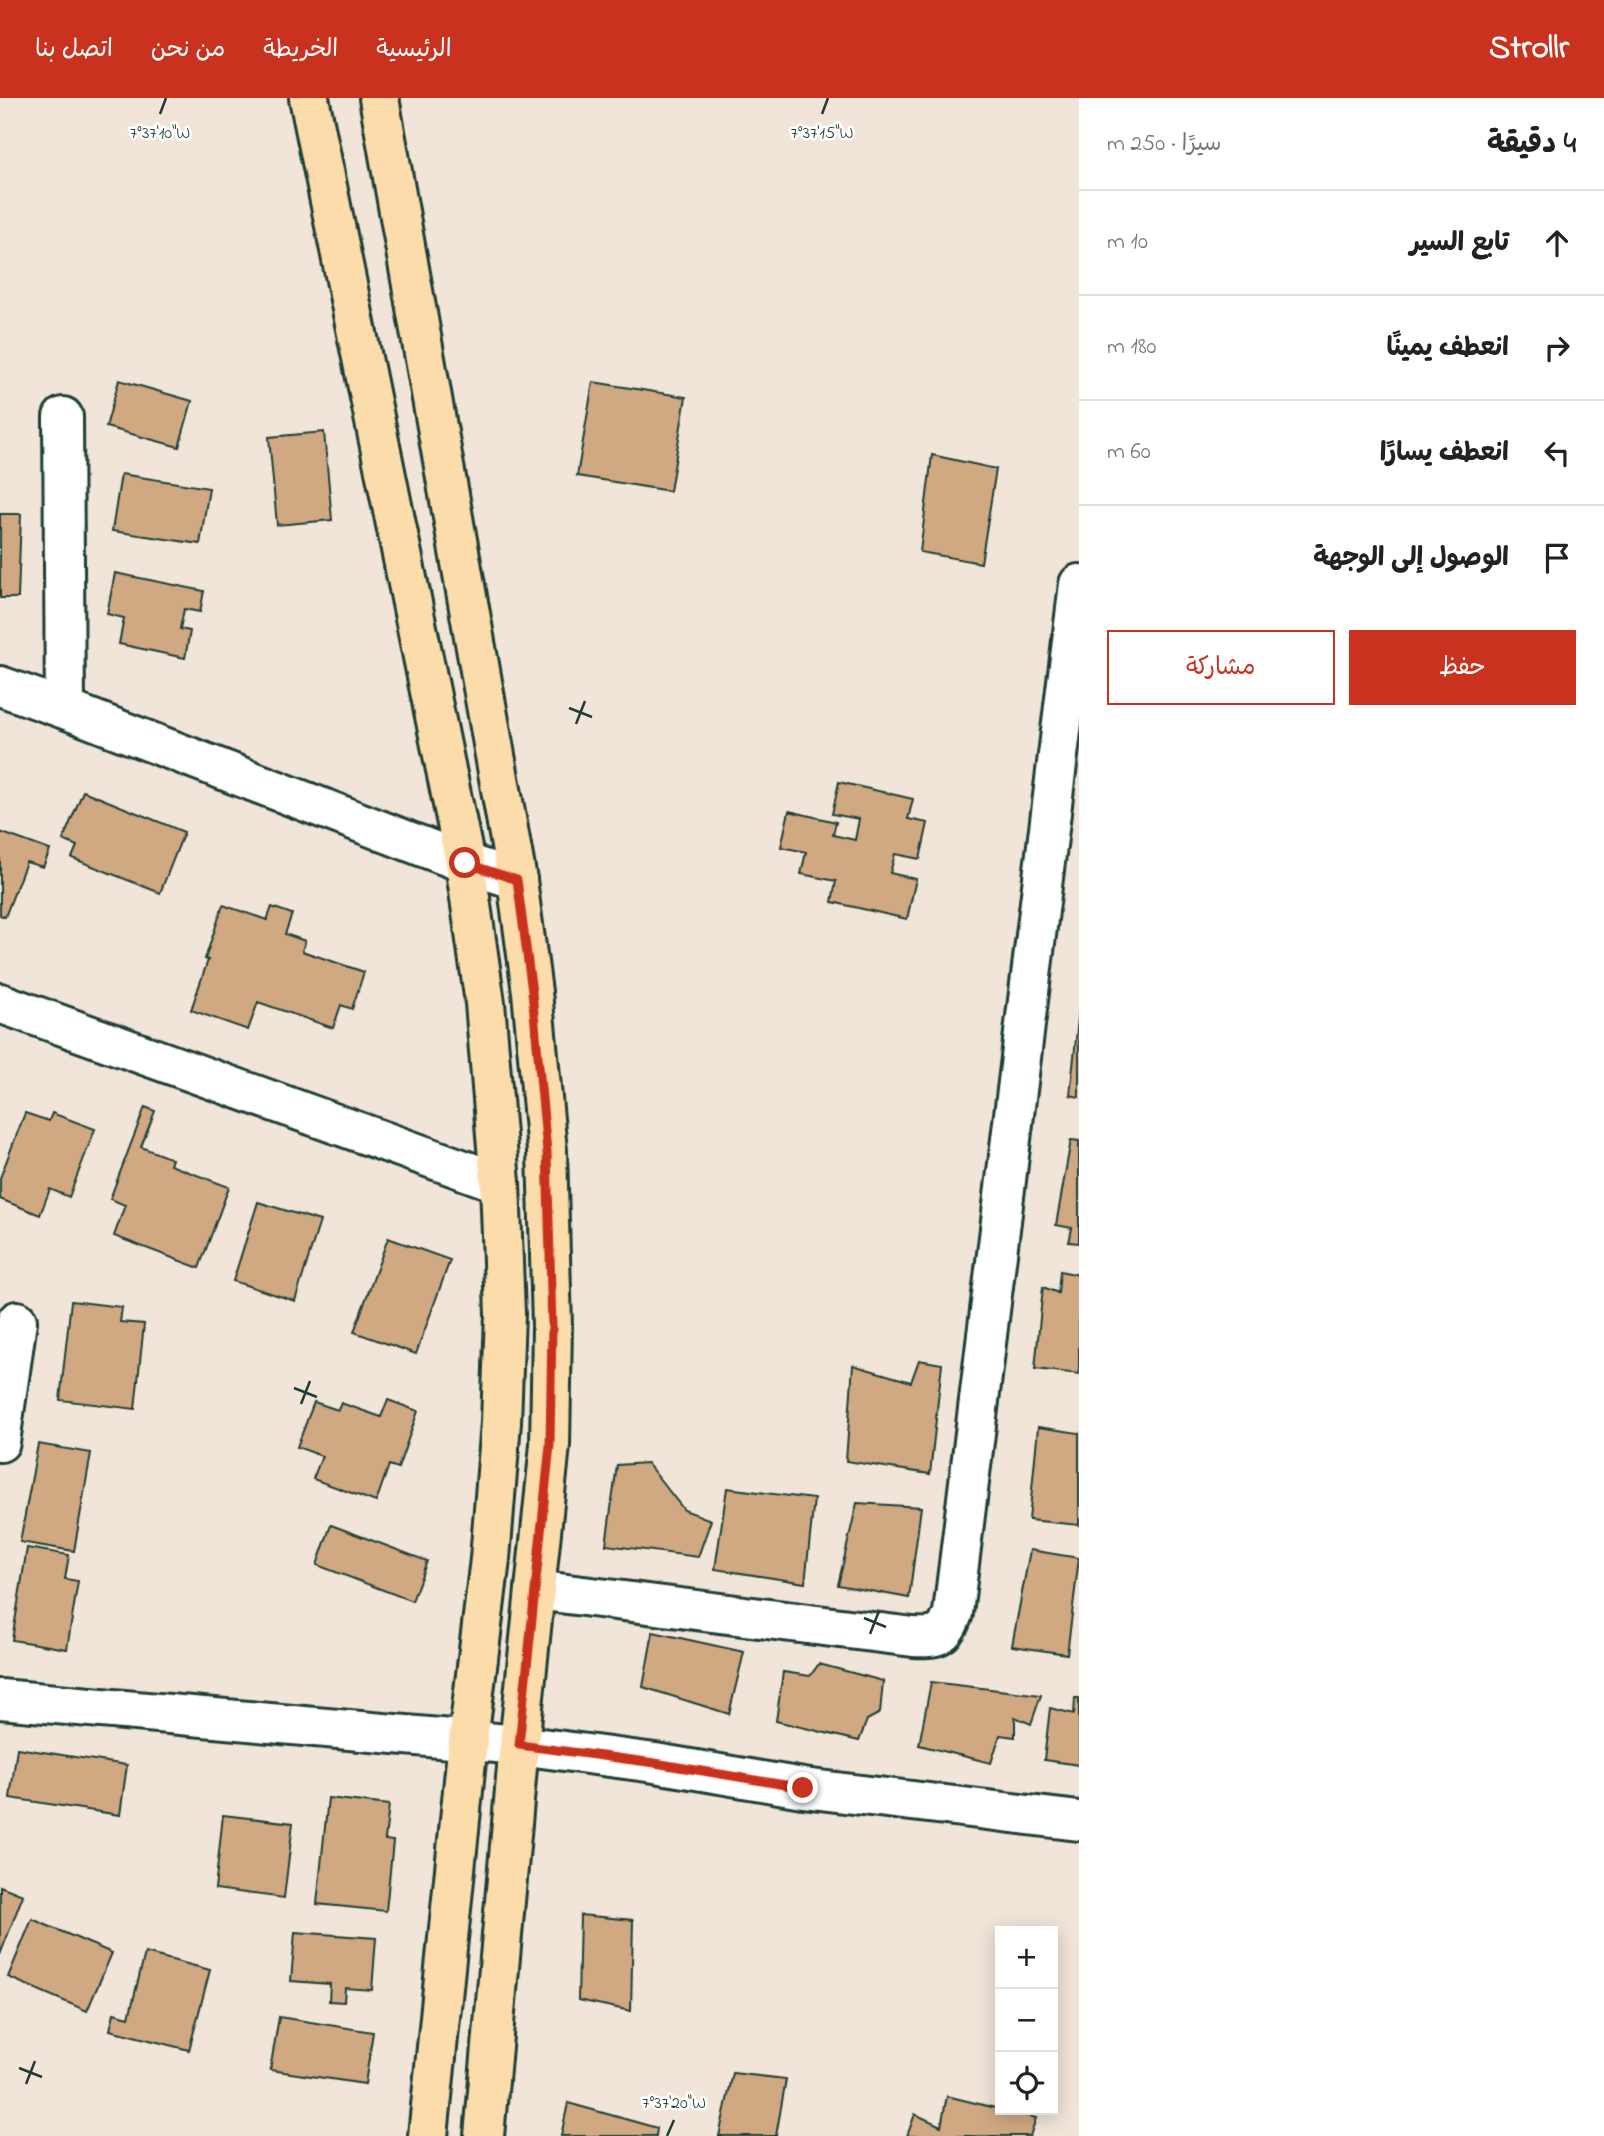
<!DOCTYPE html>
<html lang="ar">
<meta charset="utf-8">
<style>
body{margin:0;font-family:"Indie Flower","Playpen Sans Arabic",sans-serif;background:#f2f2f2;color:#222;direction:rtl}
.controls{position:absolute;right:21px;bottom:21px;display:grid;overflow:hidden;border-radius:0px;box-shadow:0 4px 18px #0003}
.controls button{width:63px;height:63px;display:grid;place-items:center;padding:0;border:0;border-bottom:2px solid #e0e0e0;background:#fff;color:#222;font:35px sans-serif}
.stop{position:absolute;width:21px;height:21px;margin:-16px;border:5px solid #c8321e;border-radius:50%;background:#fff}
.stop.end{background:#c8321e;border-color:#fff;box-shadow:0 2px 7px #0008}
.list{margin:0;padding:0;list-style:none}
h2{display:flex;justify-content:space-between;align-items:center;height:91px;margin:0;padding:0 28px;font-size:30px}
h2 small{font-size:23px;font-weight:400;color:#767676}
.list li{display:grid;grid-template-columns:46px 1fr auto;gap:21px;align-items:center;box-sizing:border-box;height:105px;padding:0 28px;border-top:2px solid #e0e0e0}
.list b{display:block;font-size:26px;white-space:nowrap}
.list em{font-size:23px;font-style:normal;color:#767676}
.actions{display:flex;gap:14px;padding:21px 28px}
.actions a{flex:1;padding:16px 0;border:2px solid #c8321e;border-radius:0px;text-align:center;font-size:24px;color:#c8321e}
.actions .main{background:#c8321e;color:#fff}
.icon{flex:none;width:38px;height:38px;fill:none;stroke:currentColor;stroke-width:2;stroke-linecap:round;stroke-linejoin:round}
.map{position:relative;flex:none;width:1079px;height:2038px;overflow:hidden;direction:ltr}
header{display:flex;align-items:center;gap:42px;box-sizing:border-box;height:98px;padding:0 35px;background:#c8321e;color:#fff}
header strong{font-size:33px}
nav{display:flex;gap:38px;margin-inline-start:auto;font-size:24px}
main{display:flex}
aside{flex:1;background:#fff}
.map>svg:first-child{display:block}
</style>
<header>
<strong>Strollr</strong>
<nav><a>الرئيسية</a><a>الخريطة</a><a>من نحن</a><a>اتصل بنا</a></nav>
</header>
<main>
<aside>
<h2>4 دقيقة<small>سيرًا · 250 m</small></h2>
<ul class="list">
<li><svg class="icon" aria-label="ahead" viewBox="0 0 24 24"><path d="M12 20V5M6 11l6-6 6 6"/></svg><div><b>تابع السير</b></div><em>10 m</em></li>
<li><svg class="icon" aria-label="right" viewBox="0 0 24 24"><path d="M7 20v-9h11M14 6l5 5-5 5"/></svg><div><b>انعطف يمينًا</b></div><em>180 m</em></li>
<li><svg class="icon" aria-label="left" viewBox="0 0 24 24"><path d="M17 20v-9H6M10 6l-5 5 5 5"/></svg><div><b>انعطف يسارًا</b></div><em>60 m</em></li>
<li><svg class="icon" aria-label="arrive" viewBox="0 0 24 24"><path d="M6 21V4h12l-3 4 3 4H6"/></svg><div><b>الوصول إلى الوجهة</b></div></li>
</ul>
<div class="actions"><a class="main">حفظ</a><a>مشاركة</a></div>
</aside>
<div class="map">
<svg width="1079" height="2038" viewBox="0 0 1079 2038">
<rect width="100%" height="100%" fill="#f1e5da"/>
<filter id="ink" filterUnits="userSpaceOnUse"><feTurbulence type="fractalNoise" baseFrequency=".0143" numOctaves="2"/><feDisplacementMap in="SourceGraphic" scale="14" xChannelSelector="R" yChannelSelector="G"/><feConvolveMatrix kernelMatrix="1 2 1 2 8 2 1 2 1" color-interpolation-filters="sRGB"/></filter>
<g filter="url(#ink)">
<g fill="#d0a982" stroke="#1f3d34" stroke-width="2">
<path d="M 119,282 L 192,303 L 179,349 L 106,329 Z"/>
<path d="M 593,284 L 686,299 L 670,393 L 577,378 Z"/>
<path d="M 324,334 L 332,422 L 277,427 L 269,339 Z"/>
<path d="M 932,357 L 996,371 L 981,465 L 920,454 Z"/>
<path d="M 121,376 L 209,390 L 200,446 L 112,433 Z"/>
<path d="M 0,416 L 21,416 L 18,500 L 0,500 Z"/>
<path d="M 115,475 L 204,493 L 200,514 L 184,511 L 180,531 L 190,533 L 185,560 L 119,546 L 124,520 L 107,516 Z"/>
<path d="M 839,684 L 913,701 L 908,721 L 928,725 L 920,761 L 895,756 L 890,775 L 916,781 L 907,821 L 832,804 L 836,783 L 801,776 L 806,754 L 781,749 L 789,713 L 836,724 L 833,737 L 855,742 L 859,721 L 832,716 Z"/>
<path d="M 83,693 L 184,734 L 160,795 L 72,760 L 77,748 L 63,742 Z"/>
<path d="M 0,734 L 50,752 L 43,769 L 26,764 L 5,819 L 0,817 Z"/>
<path d="M 223,807 L 267,822 L 272,809 L 292,816 L 285,836 L 305,843 L 302,853 L 364,874 L 352,911 L 341,907 L 333,930 L 258,904 L 248,932 L 191,912 L 208,862 L 205,861 Z"/>
<path d="M 1079,912 L 1079,999 L 1070,997 Z"/>
<path d="M 145,1009 L 155,1013 L 141,1049 L 172,1061 L 170,1067 L 229,1089 L 199,1170 L 114,1138 L 125,1107 L 110,1101 Z"/>
<path d="M 25,1015 L 49,1023 L 52,1015 L 95,1031 L 69,1099 L 50,1091 L 40,1117 L 0,1101 L 0,1080 Z"/>
<path d="M 1071,1042 L 1079,1043 L 1079,1145 L 1069,1144 L 1072,1130 L 1056,1127 Z"/>
<path d="M 258,1104 L 320,1123 L 295,1203 L 233,1183 Z"/>
<path d="M 388,1140 L 450,1162 L 416,1256 L 354,1234 Z"/>
<path d="M 1060,1173 L 1079,1177 L 1079,1276 L 1035,1271 L 1043,1189 L 1058,1195 Z"/>
<path d="M 71,1203 L 122,1209 L 120,1224 L 144,1226 L 135,1311 L 60,1302 Z"/>
<path d="M 919,1262 L 942,1266 L 930,1376 L 846,1363 L 853,1267 L 911,1284 Z"/>
<path d="M 388,1302 L 418,1313 L 398,1370 L 389,1367 L 376,1404 L 313,1381 L 322,1358 L 297,1349 L 314,1304 L 338,1312 L 341,1305 L 381,1319 Z"/>
<path d="M 1038,1329 L 1079,1335 L 1079,1427 L 1029,1422 Z"/>
<path d="M 38,1346 L 91,1355 L 74,1453 L 20,1444 Z"/>
<path d="M 647,1365 L 684,1412 L 711,1422 L 698,1459 L 606,1447 L 617,1367 Z"/>
<path d="M 727,1390 L 814,1401 L 805,1485 L 715,1471 Z"/>
<path d="M 857,1405 L 921,1409 L 909,1500 L 838,1487 Z"/>
<path d="M 331,1427 L 427,1463 L 412,1503 L 317,1467 Z"/>
<path d="M 27,1450 L 69,1457 L 65,1481 L 78,1483 L 67,1551 L 12,1542 Z"/>
<path d="M 1030,1452 L 1079,1460 L 1067,1556 L 1012,1548 Z"/>
<path d="M 653,1534 L 744,1554 L 729,1616 L 643,1589 Z"/>
<path d="M 819,1566 L 883,1583 L 880,1615 L 867,1622 L 859,1643 L 776,1623 L 783,1574 L 810,1578 Z"/>
<path d="M 931,1584 L 1041,1597 L 1031,1626 L 1015,1619 L 1015,1639 L 1000,1637 L 991,1665 L 919,1647 Z"/>
<path d="M 1075,1600 L 1079,1600 L 1079,1667 L 1044,1662 L 1050,1610 L 1074,1616 Z"/>
<path d="M 17,1650 L 127,1667 L 120,1717 L 10,1700 Z"/>
<path d="M 328,1700 L 389,1707 L 385,1742 L 393,1743 L 386,1813 L 317,1806 Z"/>
<path d="M 223,1717 L 293,1725 L 284,1800 L 215,1791 Z"/>
<path d="M 0,1788 L 23,1797 L 0,1857 Z"/>
<path d="M 580,1817 L 633,1822 L 631,1913 L 578,1902 Z"/>
<path d="M 32,1821 L 112,1855 L 87,1913 L 8,1879 Z"/>
<path d="M 295,1834 L 376,1840 L 372,1892 L 345,1890 L 344,1904 L 329,1903 L 330,1886 L 291,1883 Z"/>
<path d="M 145,1855 L 210,1872 L 189,1952 L 110,1932 L 114,1915 L 129,1919 Z"/>
<path d="M 279,1919 L 373,1934 L 365,1986 L 270,1972 Z"/>
<path d="M 733,1975 L 786,1981 L 776,2038 L 719,2038 Z"/>
<path d="M 947,1998 L 1036,2020 L 1030,2038 L 907,2038 L 915,2016 L 941,2028 Z"/>
<path d="M 568,2005 L 657,2030 L 656,2038 L 561,2038 Z"/>
</g>
<g fill="none" stroke-linecap="round" stroke-linejoin="round">
<g stroke="#1f3d34" stroke-width="44">
<g id="minor">
<path d="M 63,319 L 65,611"/>
<path d="M 0,588 L 65,611 L 465,765 L 517,782"/>
<path d="M 0,905 L 500,1085"/>
<path d="M 0,1344 L 17,1223"/>
<path d="M 535,1492 L 913,1539 C 937,1540 945,1539 953,1515 L 1079,486"/>
<path d="M 0,1601 L 519,1647 L 655,1665 L 803,1690 L 1079,1723"/>
</g>
</g>
<g stroke="#1f3d34" stroke-width="44">
<g id="major">
<path d="M 309,0 L 465,765 L 485,905 L 500,1085 L 505,1216 L 501,1324 L 490,1461 L 468,1643 L 428,2038"/>
<path d="M 379,0 L 517,782 L 532,894 L 547,1053 L 552,1228 L 550,1347 L 519,1647 L 484,2038"/>
</g>
</g>
<use href="#minor" stroke="#fff" stroke-width="38"/>
<use href="#major" stroke="#fddcac" stroke-width="38"/>
</g>
</g>
<g fill="none" stroke-linecap="round" stroke-linejoin="round" filter="url(#ink)">
<path stroke="#c8321e" stroke-width="9" d="M 465,765 L 517,782 L 532,894 L 547,1053 L 552,1228 L 550,1347 L 519,1647 L 655,1665 L 803,1690"/>
</g>
<path fill="none" stroke="#1f3d34" stroke-width="2.5" d="M 160,16 L 166,0M 822,16 L 828,0M 569,610 L 592,619M 576,626 L 585,603M 294,1290 L 317,1299M 301,1306 L 310,1283M 864,1520 L 886,1529M 870,1536 L 879,1513M 19,1970 L 42,1979M 26,1986 L 35,1963M 667,2038 L 674,2022"/>
<g font-size="18" text-anchor="middle" fill="#1f3d34" stroke="#fff" stroke-width="5" stroke-linejoin="round" paint-order="stroke">
<text x="160" y="40">7°37'10"W</text>
<text x="822" y="40">7°37'15"W</text>
<text x="674" y="2010">7°37'20"W</text>
</g>
</svg>
<div class="controls">
<button>+</button>
<button>−</button>
<button><svg class="icon" aria-label="locate" viewBox="0 0 24 24"><circle cx="12" cy="12" r="6"/><path d="M12 2v4M12 18v4M2 12h4M18 12h4"/></svg></button>
</div>
<div class="stop" style="left:465px;top:765px"></div>
<div class="stop end" style="left:803px;top:1690px"></div>
</div>
</main>
